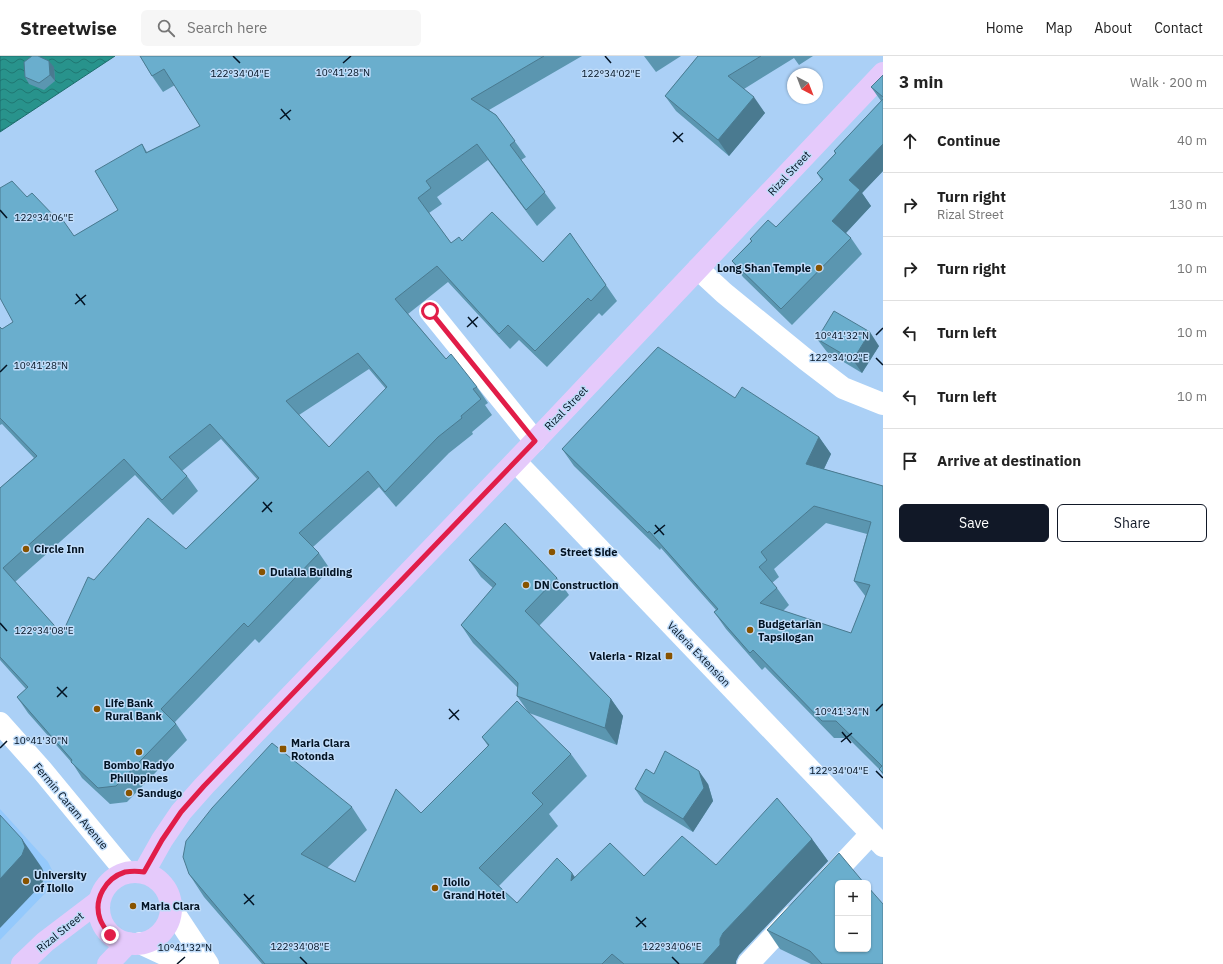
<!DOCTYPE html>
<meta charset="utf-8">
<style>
body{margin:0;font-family:"IBM Plex Sans",sans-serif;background:#f6f6f6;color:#222}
.controls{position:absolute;right:12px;bottom:12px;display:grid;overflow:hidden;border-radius:6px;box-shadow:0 1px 3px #0004}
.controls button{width:36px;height:36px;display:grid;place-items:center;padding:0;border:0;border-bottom:1px solid #e0e0e0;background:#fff;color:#222;font:20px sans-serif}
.compass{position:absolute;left:787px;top:12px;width:36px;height:36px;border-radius:50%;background:#fff;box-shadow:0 1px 3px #0004;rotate:138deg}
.stop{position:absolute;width:12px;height:12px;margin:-9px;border:3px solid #e11d48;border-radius:50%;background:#fff}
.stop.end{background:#e11d48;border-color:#fff;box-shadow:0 1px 4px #0008}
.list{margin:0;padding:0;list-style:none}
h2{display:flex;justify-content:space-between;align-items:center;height:52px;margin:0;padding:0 16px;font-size:17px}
h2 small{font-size:13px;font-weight:400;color:#767676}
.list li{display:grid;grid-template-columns:26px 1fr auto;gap:12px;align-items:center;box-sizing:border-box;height:64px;padding:0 16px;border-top:1px solid #e0e0e0}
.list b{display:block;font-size:15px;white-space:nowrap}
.list p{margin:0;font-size:13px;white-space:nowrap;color:#767676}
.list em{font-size:13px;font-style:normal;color:#767676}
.actions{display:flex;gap:8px;padding:12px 16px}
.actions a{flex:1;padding:9px 0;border:1px solid #111827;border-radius:6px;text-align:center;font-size:14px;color:#111827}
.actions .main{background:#111827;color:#fff}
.icon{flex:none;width:22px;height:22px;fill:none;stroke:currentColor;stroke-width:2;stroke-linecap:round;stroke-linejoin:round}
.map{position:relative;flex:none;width:883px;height:908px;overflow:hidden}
header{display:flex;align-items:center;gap:24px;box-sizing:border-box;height:56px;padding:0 20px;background:#fff;border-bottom:1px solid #e0e0e0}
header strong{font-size:19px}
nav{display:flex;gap:22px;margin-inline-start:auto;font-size:14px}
.search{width:280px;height:36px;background:#f6f6f6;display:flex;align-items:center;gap:10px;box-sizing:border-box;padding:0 14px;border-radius:6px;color:#767676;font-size:15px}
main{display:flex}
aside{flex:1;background:#fff}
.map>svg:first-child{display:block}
</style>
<header>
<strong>Streetwise</strong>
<div class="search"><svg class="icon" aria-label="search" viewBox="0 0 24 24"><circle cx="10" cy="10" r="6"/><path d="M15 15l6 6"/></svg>Search here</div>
<nav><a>Home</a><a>Map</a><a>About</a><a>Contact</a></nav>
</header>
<main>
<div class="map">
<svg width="883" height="908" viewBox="0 0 883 908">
<defs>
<pattern id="water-waves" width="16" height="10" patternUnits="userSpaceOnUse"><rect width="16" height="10" fill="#28938c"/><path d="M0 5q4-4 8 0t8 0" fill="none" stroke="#207772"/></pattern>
</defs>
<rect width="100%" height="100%" fill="#abd0f6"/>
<path fill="#94c9fc" d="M 0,753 L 48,806 L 54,818 L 51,831 L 0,884 Z"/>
<path fill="url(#water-waves)" stroke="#1d6d6c" d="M 0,0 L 115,0 L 0,76 Z"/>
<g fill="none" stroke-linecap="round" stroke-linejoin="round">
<g stroke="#fff" stroke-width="22">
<path d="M 698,213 L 724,237 L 805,303 L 843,332 L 883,348"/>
<path d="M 430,255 L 535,385"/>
<path d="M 516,406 L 883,790"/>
<path d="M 0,667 L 41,713 L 126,816"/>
<path d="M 825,827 L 871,778"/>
<path d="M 171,852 L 208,908"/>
<path d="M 140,887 L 185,908"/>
<path d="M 748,908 L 793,860"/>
</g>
<g stroke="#e5cafb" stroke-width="22">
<circle cx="135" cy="852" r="36"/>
<path d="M 144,816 L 162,784 L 181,756 L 204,730 L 535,385 L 883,17"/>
<path d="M 22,908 L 45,886 L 99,845"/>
<path d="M 108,908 L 128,887"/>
</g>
</g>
<g fill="#5b96b0" fill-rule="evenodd">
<path d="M 140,0 L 582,0 L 489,54 L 496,59 L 526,101 L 521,104 L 556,152 L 537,170 L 488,104 L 437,141 L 442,148 L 429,157 L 451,187 L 462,185 L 543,206 L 570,177 L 617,245 L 602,260 L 599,257 L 547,311 L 519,284 L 510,293 L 448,226 L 408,258 L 446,303 L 477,331 L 488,347 L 485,349 L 492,359 L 472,376 L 473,378 L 449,397 L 396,451 L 379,431 L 313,491 L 319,497 L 330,513 L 259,587 L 255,583 L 175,666 L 187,684 L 127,746 L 110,748 L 82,722 L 73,708 L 28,657 L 17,641 L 26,633 L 0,604 L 0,432 L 34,402 L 2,368 L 0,369 L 0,271 L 2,273 L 13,266 L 27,141 L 57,163 L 74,180 L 118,154 L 142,88 L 147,96 L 200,70 L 175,29 L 163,36 L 152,20 ZM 369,313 L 386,333 L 329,391 L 299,359 ZM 221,383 L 257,423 L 186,493 L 94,524 L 62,578 L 15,526 L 135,419 L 173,459 L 198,435 L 187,420 L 182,415 Z"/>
<path d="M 644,0 L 681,0 L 656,16 Z"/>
<path d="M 698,0 L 813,0 L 799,9 L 794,2 L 744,33 L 765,57 L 729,100 L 676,55 L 665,40 Z"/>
<path d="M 54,11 L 55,25 L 44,34 L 29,28 L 25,21 Z"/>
<path d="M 883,19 L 883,115 L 862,137 L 871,150 L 846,177 L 851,182 L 862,198 L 792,269 L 743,221 L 732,205 L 751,185 L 750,183 L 776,171 L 822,125 L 817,117 L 835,98 L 834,95 L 881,45 L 871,31 Z"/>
<path d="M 817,283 L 879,290 L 862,317 L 827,296 Z"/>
<path d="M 735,342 L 819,381 L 831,398 L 824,413 L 883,430 L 883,719 L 879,713 L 848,682 L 834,682 L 765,611 L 762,614 L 726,573 L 714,556 L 716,554 L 661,492 L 660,494 L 574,410 L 562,393 ZM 826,467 L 867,478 L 854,525 L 866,541 L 851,577 L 783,555 L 789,549 L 777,532 L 772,527 L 779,521 L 774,513 Z"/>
<path d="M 469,504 L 557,522 L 569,539 L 539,570 L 611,643 L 623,660 L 617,689 L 529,657 L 517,640 L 518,632 L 473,587 L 461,569 L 493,532 L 481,521 Z"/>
<path d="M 482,681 L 571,698 L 587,720 L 549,758 L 558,770 L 499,830 L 517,847 L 575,821 L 644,820 L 716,809 L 812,783 L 828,805 L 739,899 L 736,905 L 736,908 L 262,908 L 204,841 L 189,818 L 352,751 L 367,774 L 327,812 L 355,826 L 421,757 L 488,690 Z"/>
<path d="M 654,718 L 708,728 L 713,745 L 693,776 L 644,746 L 635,733 Z"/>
<path d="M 767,874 L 883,908 L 811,908 L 780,893 Z"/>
</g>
<g fill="#4a7a90">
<path d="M 49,5 L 54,11 L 55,25 L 50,19 Z"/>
<path d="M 754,41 L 765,57 L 729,100 L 718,84 Z"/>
<path d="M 883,88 L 883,115 L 862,137 L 871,150 L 843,180 L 832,165 L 849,124 Z"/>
<path d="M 870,276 L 879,290 L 862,317 L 853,304 Z"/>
<path d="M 819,381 L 831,398 L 818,425 L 806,408 Z"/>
<path d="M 611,643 L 623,660 L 617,689 L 605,672 Z"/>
<path d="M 699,715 L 708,728 L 713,745 L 693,776 L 683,763 Z"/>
<path d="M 22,783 L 42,812 L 45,819 L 42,828 L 0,872 L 0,823 Z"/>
<path d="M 812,783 L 828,805 L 739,899 L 736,905 L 736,908 L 703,908 L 720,883 L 723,877 Z"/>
<path d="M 572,817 L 588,839 L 571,825 Z"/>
</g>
<g fill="#6aaecd" stroke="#4a7a90" fill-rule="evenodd">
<path d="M 32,0 L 38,0 L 49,5 L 50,19 L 39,27 L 25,21 L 24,6 Z"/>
<path d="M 140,0 L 544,0 L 471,43 L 496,59 L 515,85 L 510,89 L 545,136 L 526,154 L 477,88 L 426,125 L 431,132 L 418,142 L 451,187 L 459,181 L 462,185 L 492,156 L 543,206 L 570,177 L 606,229 L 591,245 L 588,242 L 535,295 L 508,269 L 499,278 L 437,210 L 395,243 L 446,303 L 451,298 L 477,331 L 473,333 L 481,343 L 461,360 L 462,362 L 438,381 L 385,436 L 368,415 L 299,477 L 319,497 L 248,571 L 244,567 L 161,653 L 176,668 L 116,730 L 98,732 L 71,706 L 72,704 L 17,641 L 28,631 L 0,601 L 0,432 L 37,400 L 0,362 L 0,271 L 2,273 L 13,266 L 0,242 L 0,132 L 12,125 L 27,141 L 32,137 L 57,163 L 60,160 L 74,180 L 118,154 L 95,115 L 142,88 L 146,97 L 200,70 L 164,13 L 152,20 ZM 358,297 L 387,331 L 329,391 L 286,345 ZM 210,368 L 259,422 L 186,493 L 148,462 L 94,524 L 88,521 L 62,578 L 3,512 L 124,403 L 162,444 L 187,420 L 169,401 Z"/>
<path d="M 698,0 L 761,0 L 728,20 L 754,41 L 718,84 L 665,40 Z"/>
<path d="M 883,19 L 883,41 L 871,31 Z"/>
<path d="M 883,43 L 883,88 L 849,124 L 860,134 L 832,165 L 851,182 L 781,253 L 732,205 L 752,185 L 750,183 L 768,164 L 776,171 L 823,123 L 817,117 L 836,97 L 834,95 Z"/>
<path d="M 834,255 L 870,276 L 853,304 L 817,283 Z"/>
<path d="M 658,291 L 735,342 L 742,331 L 819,381 L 806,408 L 883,430 L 883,717 L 879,713 L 882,710 L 836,665 L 822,665 L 753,594 L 750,597 L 714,556 L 718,553 L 649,475 L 648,477 L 562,393 ZM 814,450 L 871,466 L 854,525 L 870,529 L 851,577 L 760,547 L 777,532 L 759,511 L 767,504 L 761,496 Z"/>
<path d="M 505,467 L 557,522 L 525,555 L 611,643 L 605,672 L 517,640 L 518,627 L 461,569 L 496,528 L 469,504 Z"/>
<path d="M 517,645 L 571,698 L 532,737 L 543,748 L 479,812 L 517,847 L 557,802 L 572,817 L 571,825 L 610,787 L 644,820 L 682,780 L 716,809 L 777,742 L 812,783 L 723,877 L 720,883 L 720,889 L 703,908 L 624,908 L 612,898 L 602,908 L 265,908 L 189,818 L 183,801 L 186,785 L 212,752 L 272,687 L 352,751 L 301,798 L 355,826 L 396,733 L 421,757 L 489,689 L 482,681 Z"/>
<path d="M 665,695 L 699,715 L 704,732 L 683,763 L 635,733 L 646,713 L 654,718 Z"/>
<path d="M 0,759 L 22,783 L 25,791 L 22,799 L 0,823 Z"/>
<path d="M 839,797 L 864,827 L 838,827 L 838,893 L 868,893 L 868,831 L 883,848 L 883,908 L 822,908 L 810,895 L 767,874 Z"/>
</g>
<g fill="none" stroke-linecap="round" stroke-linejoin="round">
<path stroke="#e11d48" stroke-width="5" d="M 110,879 C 106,874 102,869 100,863 C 93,843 106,822 125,816 C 131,815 138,815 144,816 L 162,784 L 181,756 L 204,730 L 535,385 L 430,255"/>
</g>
<path fill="none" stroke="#031323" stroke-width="1.5" d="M 233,0 L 240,7M 605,0 L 611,7M 343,7 L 351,0M 281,53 L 290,64M 280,63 L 291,54M 673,76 L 683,86M 673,86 L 683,77M 0,154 L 7,162M 76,238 L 85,249M 75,248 L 86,239M 468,261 L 477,271M 467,271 L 478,261M 876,279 L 883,272M 876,302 L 883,309M 0,316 L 7,309M 263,446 L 272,456M 262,456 L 272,446M 655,469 L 664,479M 654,478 L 665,469M 0,567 L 7,575M 57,631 L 67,641M 57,641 L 67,631M 449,653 L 459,664M 876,655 L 883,648M 449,663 L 459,654M 842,676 L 851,687M 841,686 L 852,677M 0,692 L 7,685M 876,715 L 883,722M 244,838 L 254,849M 244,848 L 254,839M 636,861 L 646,871M 636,871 L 646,862M 300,901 L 307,908M 672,901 L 679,908M 177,908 L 185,901"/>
<g fill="#885300" stroke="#c0dcf9" stroke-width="1.5">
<circle cx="819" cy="212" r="4"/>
<circle cx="26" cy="493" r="4"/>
<circle cx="552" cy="496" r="4"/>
<circle cx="262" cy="516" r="4"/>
<circle cx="526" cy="529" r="4"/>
<circle cx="750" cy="574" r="4"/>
<rect x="665" y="596" width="8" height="8" rx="2"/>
<circle cx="97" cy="653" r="4"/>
<rect x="279" y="689" width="8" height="8" rx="2"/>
<circle cx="139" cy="696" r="4"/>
<circle cx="129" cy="737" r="4"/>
<circle cx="26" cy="825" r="4"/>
<circle cx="435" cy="832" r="4"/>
<circle cx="133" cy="850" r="4"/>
</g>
<g text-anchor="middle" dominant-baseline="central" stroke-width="3" stroke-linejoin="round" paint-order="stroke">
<g font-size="11" fill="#031323" stroke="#c0dcf9">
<text transform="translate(789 117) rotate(-47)">Rizal Street</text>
<text transform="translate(566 352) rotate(-46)">Rizal Street</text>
<text transform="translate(699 598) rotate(46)">Valeria Extension</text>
<text transform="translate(71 750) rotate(50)">Fermin Caram Avenue</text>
<text transform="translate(60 876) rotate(-39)">Rizal Street</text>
</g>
<g font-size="11" font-weight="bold" fill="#031323" stroke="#c0dcf9" text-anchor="start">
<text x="811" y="212" text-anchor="end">Long Shan Temple</text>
<text x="34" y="493">Circle Inn</text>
<text x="560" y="496">Street Side</text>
<text x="270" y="516">Dulalia Building</text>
<text x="534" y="529">DN Construction</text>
<text x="758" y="568">Budgetarian<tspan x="758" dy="13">Tapsilogan</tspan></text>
<text x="661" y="600" text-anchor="end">Valeria - Rizal</text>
<text x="105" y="647">Life Bank<tspan x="105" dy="13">Rural Bank</tspan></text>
<text x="291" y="687">Maria Clara<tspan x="291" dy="13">Rotonda</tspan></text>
<text x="139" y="709" text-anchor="middle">Bombo Radyo<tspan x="139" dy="13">Philippines</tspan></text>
<text x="137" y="737">Sandugo</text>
<text x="34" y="819">University<tspan x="34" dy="13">of Iloilo</tspan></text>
<text x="443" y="826">Iloilo<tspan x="443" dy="13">Grand Hotel</tspan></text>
<text x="141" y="850">Maria Clara</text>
</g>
</g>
<g font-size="10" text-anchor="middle" fill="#031323" stroke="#c0dcf9" stroke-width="3" stroke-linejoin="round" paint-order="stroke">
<text x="343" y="20">10°41'28"N</text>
<text x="240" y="21">122°34'04"E</text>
<text x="611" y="21">122°34'02"E</text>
<text x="44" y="165">122°34'06"E</text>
<text x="842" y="283">10°41'32"N</text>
<text x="839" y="305">122°34'02"E</text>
<text x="41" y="313">10°41'28"N</text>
<text x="44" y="578">122°34'08"E</text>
<text x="842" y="659">10°41'34"N</text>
<text x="41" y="688">10°41'30"N</text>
<text x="839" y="718">122°34'04"E</text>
<text x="300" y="894">122°34'08"E</text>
<text x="672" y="894">122°34'06"E</text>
<text x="185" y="895">10°41'32"N</text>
</g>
</svg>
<div class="controls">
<button>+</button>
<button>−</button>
</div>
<svg class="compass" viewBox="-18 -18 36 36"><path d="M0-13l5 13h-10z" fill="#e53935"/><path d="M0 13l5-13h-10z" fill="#767676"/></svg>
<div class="stop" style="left:430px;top:255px"></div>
<div class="stop end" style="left:110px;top:879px"></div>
</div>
<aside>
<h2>3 min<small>Walk · 200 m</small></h2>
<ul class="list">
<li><svg class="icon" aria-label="ahead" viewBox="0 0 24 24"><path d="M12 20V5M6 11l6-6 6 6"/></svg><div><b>Continue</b></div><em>40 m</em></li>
<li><svg class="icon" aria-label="right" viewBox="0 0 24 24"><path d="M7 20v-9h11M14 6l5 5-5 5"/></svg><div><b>Turn right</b><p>Rizal Street</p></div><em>130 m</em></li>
<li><svg class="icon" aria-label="right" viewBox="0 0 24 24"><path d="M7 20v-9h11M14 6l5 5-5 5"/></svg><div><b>Turn right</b></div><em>10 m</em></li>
<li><svg class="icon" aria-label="left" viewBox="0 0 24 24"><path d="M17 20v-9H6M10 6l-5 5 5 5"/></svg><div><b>Turn left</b></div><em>10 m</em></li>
<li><svg class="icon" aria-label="left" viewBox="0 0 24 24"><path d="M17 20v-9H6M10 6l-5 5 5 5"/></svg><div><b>Turn left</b></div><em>10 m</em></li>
<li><svg class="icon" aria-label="arrive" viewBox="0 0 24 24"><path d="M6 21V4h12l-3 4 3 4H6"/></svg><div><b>Arrive at destination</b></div></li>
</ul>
<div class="actions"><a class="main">Save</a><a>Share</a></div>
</aside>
</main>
